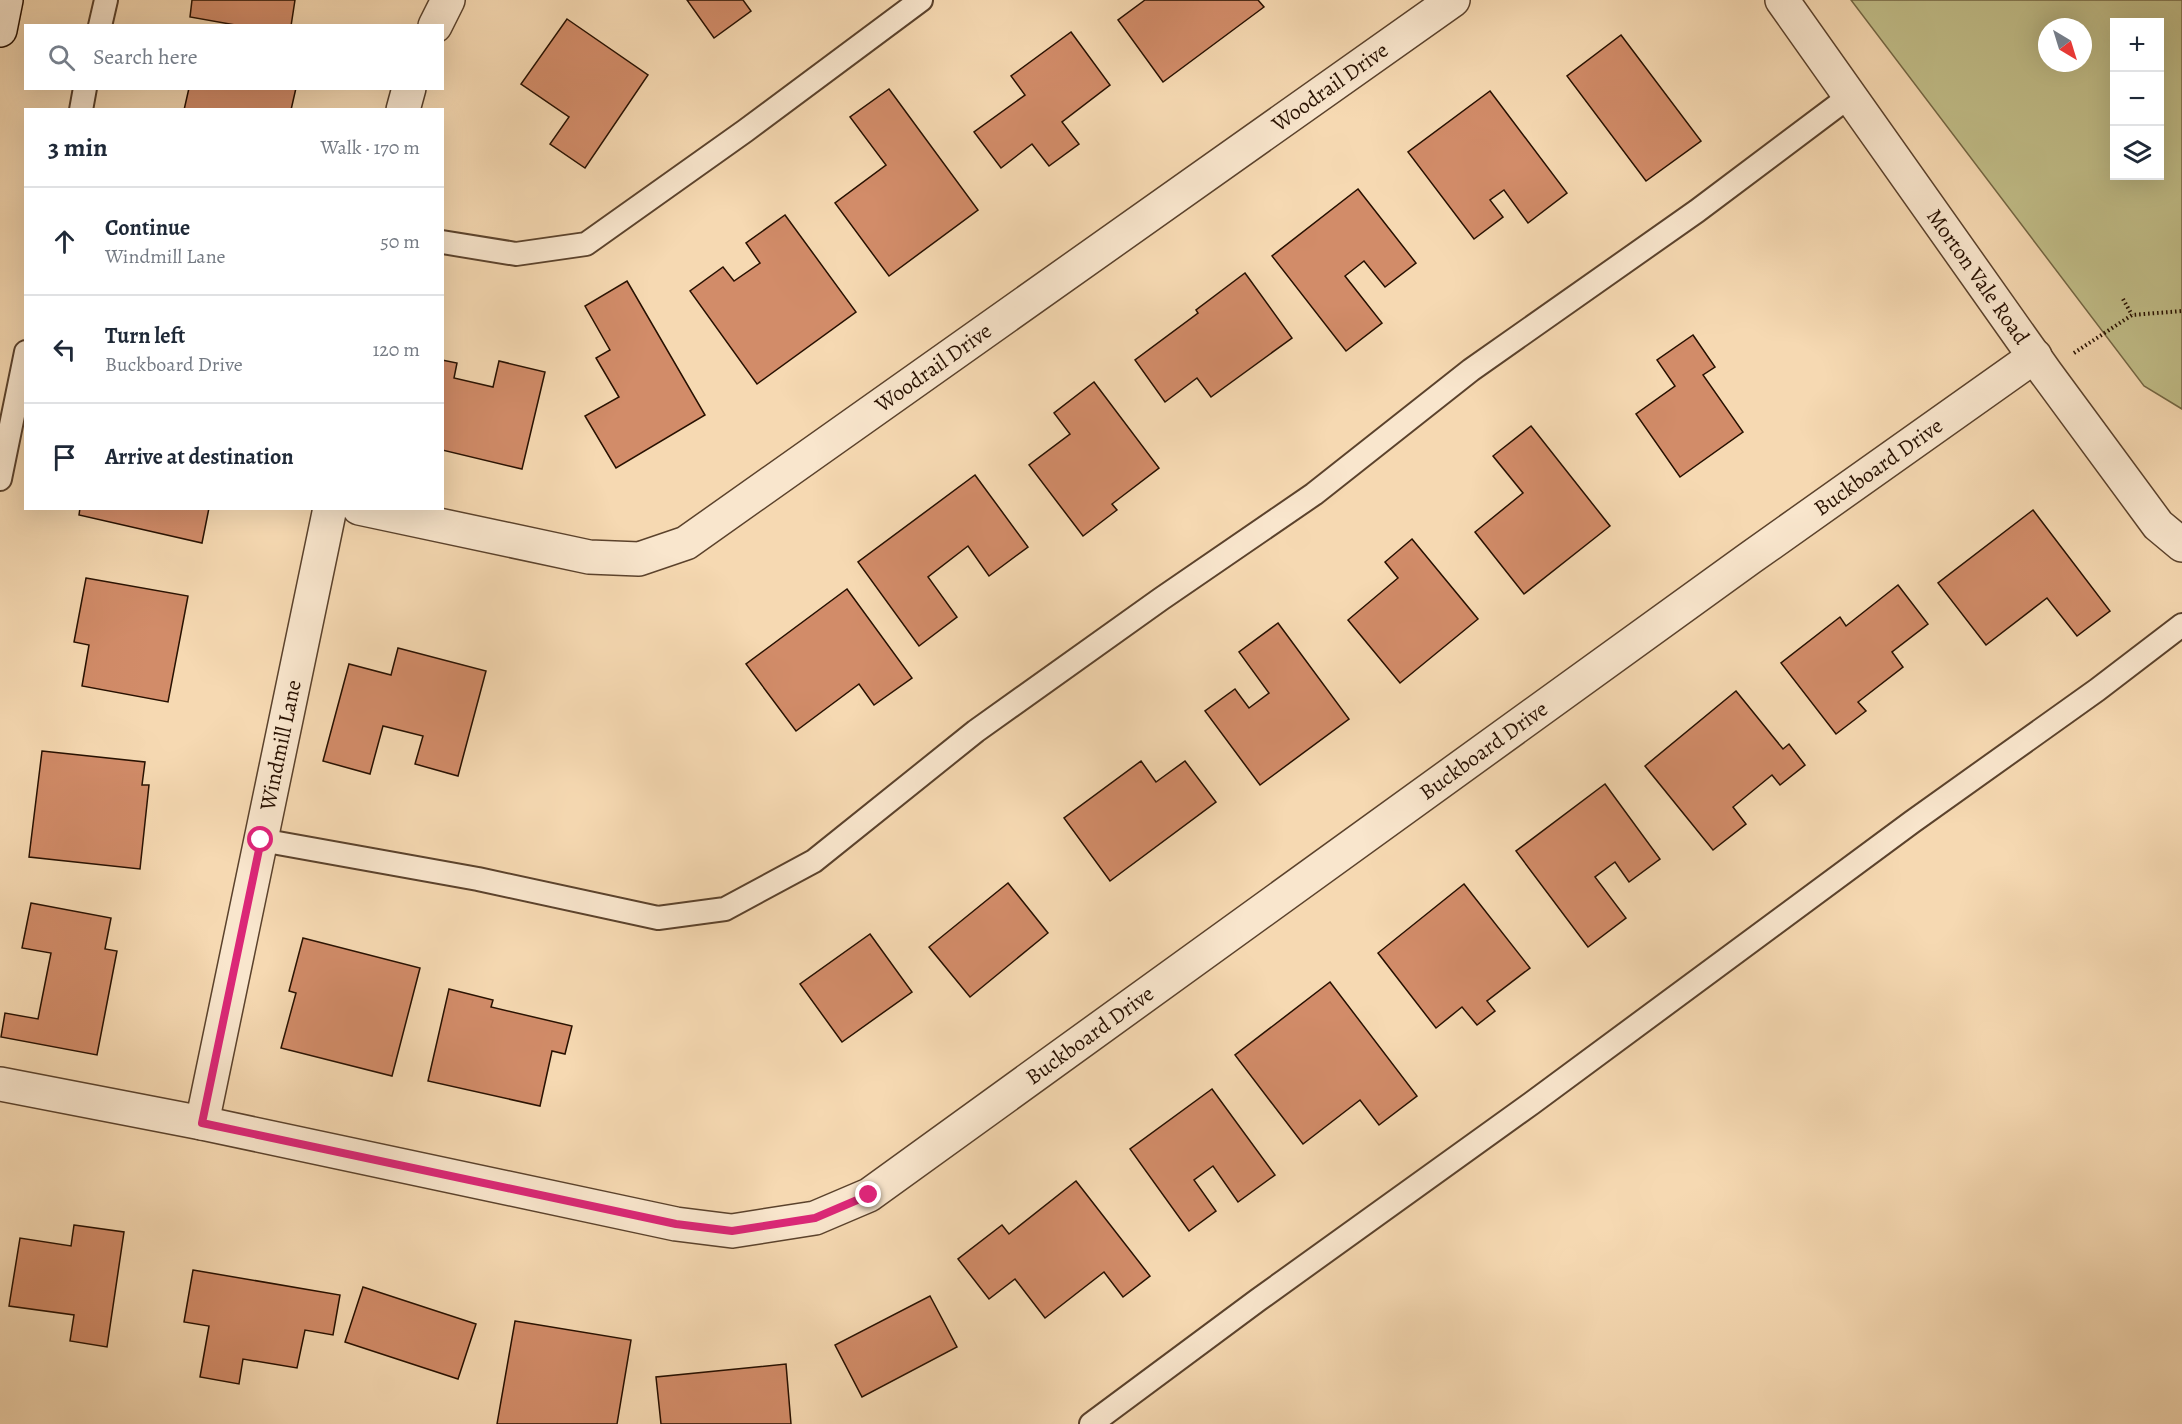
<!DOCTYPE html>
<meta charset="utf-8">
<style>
body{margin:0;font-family:Alegreya,serif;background:#f2f2f3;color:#1f2937}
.controls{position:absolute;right:18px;top:18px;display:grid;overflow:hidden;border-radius:0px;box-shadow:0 6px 24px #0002}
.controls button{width:54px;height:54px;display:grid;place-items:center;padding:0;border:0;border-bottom:2px solid #e0e1e3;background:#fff;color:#1f2937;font:30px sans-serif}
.compass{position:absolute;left:2038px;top:18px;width:54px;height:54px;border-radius:50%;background:#fff;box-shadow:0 6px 24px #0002;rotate:142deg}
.stop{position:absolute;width:18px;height:18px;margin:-14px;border:4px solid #db2777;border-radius:50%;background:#fff}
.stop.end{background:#db2777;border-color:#fff;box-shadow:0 2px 6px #0008}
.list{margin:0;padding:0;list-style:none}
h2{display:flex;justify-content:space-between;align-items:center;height:78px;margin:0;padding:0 24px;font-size:26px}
h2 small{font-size:20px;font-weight:400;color:#747a83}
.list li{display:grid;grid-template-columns:39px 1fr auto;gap:18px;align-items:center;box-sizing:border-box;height:108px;padding:0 24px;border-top:2px solid #e0e1e3}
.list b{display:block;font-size:22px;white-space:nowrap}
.list p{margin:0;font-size:20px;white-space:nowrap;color:#747a83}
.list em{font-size:20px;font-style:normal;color:#747a83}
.icon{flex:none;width:33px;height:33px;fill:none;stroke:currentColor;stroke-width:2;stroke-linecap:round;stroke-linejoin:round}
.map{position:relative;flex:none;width:2182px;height:1424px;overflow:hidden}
.search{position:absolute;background:#fff;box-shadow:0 6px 24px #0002;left:24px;top:24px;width:420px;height:66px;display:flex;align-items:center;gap:15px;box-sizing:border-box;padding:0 21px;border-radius:0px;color:#747a83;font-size:22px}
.panel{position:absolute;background:#fff;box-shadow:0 6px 24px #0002;left:24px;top:108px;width:420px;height:402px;border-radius:0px}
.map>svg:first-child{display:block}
</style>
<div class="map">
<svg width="2182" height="1424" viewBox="0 0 2182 1424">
<rect width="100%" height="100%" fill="#f6d9b2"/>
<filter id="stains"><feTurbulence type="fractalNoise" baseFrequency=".00333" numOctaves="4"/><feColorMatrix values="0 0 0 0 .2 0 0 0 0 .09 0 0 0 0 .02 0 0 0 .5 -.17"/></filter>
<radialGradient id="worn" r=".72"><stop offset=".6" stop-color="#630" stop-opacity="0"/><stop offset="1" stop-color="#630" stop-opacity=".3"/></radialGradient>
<path fill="#c1be89" stroke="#746744" stroke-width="1.5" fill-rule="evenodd" d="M 1851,0 L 2182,0 L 2182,409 L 2144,386 ZM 2114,22 L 2160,22 L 2160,176 L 2114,176 ZM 2047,27 L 2083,27 L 2083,63 L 2047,63 Z"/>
<g fill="#d28c69" stroke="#271000" stroke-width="1.5">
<path d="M 192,0 L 295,0 L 291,26 L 241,26 L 190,17 Z"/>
<path d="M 687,0 L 743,0 L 751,11 L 714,38 Z"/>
<path d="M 1145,0 L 1258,0 L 1264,7 L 1163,82 L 1118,20 Z"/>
<path d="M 567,19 L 648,75 L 585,168 L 550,144 L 569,117 L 521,84 Z"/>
<path d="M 1071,32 L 1110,85 L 1062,122 L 1079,144 L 1049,166 L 1032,144 L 1001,168 L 974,132 L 1025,95 L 1011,76 Z"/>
<path d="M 1621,35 L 1701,141 L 1646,181 L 1567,76 Z"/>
<path d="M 189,88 L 296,88 L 291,110 L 184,110 Z"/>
<path d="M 889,89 L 978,210 L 889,276 L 835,203 L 886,165 L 850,117 Z"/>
<path d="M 1490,91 L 1567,193 L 1528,223 L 1504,190 L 1490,200 L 1503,217 L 1474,239 L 1408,152 Z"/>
<path d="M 1358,189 L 1416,263 L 1385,287 L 1364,261 L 1345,276 L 1382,323 L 1346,351 L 1272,256 Z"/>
<path d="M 785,215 L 856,312 L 757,384 L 690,291 L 723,267 L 734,281 L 760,263 L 746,243 Z"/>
<path d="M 1245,273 L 1292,338 L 1211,397 L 1197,378 L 1165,402 L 1135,360 L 1198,313 L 1196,310 Z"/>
<path d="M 627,281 L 705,415 L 616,468 L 585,416 L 619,397 L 596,358 L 610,350 L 585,306 Z"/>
<path d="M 1693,335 L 1715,367 L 1703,375 L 1743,432 L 1680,477 L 1636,414 L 1675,386 L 1657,360 Z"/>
<path d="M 442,360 L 457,363 L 454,378 L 493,387 L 499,361 L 545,372 L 522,469 L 442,450 Z"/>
<path d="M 1094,382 L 1159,468 L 1112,504 L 1117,510 L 1083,536 L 1029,465 L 1070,434 L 1054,413 Z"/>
<path d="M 1531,426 L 1610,526 L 1524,594 L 1475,532 L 1523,493 L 1493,456 Z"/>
<path d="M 975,475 L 1028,547 L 989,576 L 968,546 L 928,577 L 957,617 L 919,646 L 858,562 Z"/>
<path d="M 80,508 L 209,508 L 202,543 L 79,515 Z"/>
<path d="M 2033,510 L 2110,611 L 2077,636 L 2047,598 L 1986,645 L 1938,583 Z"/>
<path d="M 1412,539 L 1478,619 L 1400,683 L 1348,620 L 1398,578 L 1385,562 Z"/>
<path d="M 86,578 L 188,596 L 168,702 L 82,686 L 89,645 L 74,642 Z"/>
<path d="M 1898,585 L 1928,624 L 1892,652 L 1903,667 L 1858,702 L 1866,711 L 1836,734 L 1781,663 L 1840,617 L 1846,626 Z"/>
<path d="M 847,589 L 912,678 L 874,705 L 859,684 L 796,731 L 746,664 Z"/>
<path d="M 1278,623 L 1349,719 L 1260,785 L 1205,711 L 1235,689 L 1249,708 L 1269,693 L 1239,652 Z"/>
<path d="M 398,648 L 486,671 L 458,776 L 415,764 L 423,736 L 383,726 L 370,774 L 323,761 L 349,664 L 391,675 Z"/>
<path d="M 1736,691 L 1783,749 L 1789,744 L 1805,765 L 1780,785 L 1772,775 L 1733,807 L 1746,824 L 1713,850 L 1645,766 Z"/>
<path d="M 42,751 L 145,762 L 142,785 L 149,785 L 140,869 L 29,857 Z"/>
<path d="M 1141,761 L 1156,782 L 1185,761 L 1216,802 L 1110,881 L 1064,818 Z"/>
<path d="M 1605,784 L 1660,859 L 1629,882 L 1615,862 L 1595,877 L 1626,918 L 1588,947 L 1516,851 Z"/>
<path d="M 1008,883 L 1048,933 L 970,997 L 929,947 Z"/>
<path d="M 1464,884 L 1530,968 L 1487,1001 L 1495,1011 L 1477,1025 L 1462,1007 L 1436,1028 L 1378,953 Z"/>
<path d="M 31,903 L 111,918 L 105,949 L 117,951 L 97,1055 L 1,1037 L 5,1013 L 38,1019 L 51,953 L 22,948 Z"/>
<path d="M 870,934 L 912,992 L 842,1042 L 800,984 Z"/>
<path d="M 303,938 L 420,968 L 392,1076 L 281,1048 L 296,993 L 289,991 Z"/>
<path d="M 1330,982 L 1417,1096 L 1379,1125 L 1360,1100 L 1303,1144 L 1235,1055 Z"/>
<path d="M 449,989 L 493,1000 L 491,1007 L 572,1026 L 565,1054 L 552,1051 L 540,1106 L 428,1081 Z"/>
<path d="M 1212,1089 L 1275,1175 L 1238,1202 L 1213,1166 L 1194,1180 L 1216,1211 L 1189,1231 L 1130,1149 Z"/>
<path d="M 1076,1181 L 1150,1276 L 1123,1297 L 1104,1272 L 1045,1318 L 1015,1279 L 989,1299 L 958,1259 L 1002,1225 L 1009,1234 Z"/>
<path d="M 74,1225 L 124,1232 L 107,1347 L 70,1341 L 74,1315 L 9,1306 L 20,1238 L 71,1246 Z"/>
<path d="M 193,1270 L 340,1295 L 333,1335 L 305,1330 L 297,1368 L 243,1359 L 239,1384 L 200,1377 L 209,1326 L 184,1322 Z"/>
<path d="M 363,1287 L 476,1324 L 458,1379 L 345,1342 Z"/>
<path d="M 930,1296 L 957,1347 L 862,1397 L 835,1345 Z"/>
<path d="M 515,1321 L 631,1340 L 617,1424 L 497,1424 Z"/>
<path d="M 786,1364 L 791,1424 L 661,1424 L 656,1377 Z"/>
</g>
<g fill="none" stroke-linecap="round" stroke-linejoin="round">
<g stroke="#5b422c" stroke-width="26">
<g id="lane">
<path d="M 100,26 L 106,0"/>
<path d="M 81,110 L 85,88"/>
<path d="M 442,242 L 516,254 L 586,244 L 745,131 L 921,0"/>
<path d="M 0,479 L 26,352"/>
<path d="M 261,840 L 478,879 L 658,918 L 725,909 L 814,861 L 976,731 L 1161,599 L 1314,494 L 1471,370 L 1697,211 L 1850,96"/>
<path d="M 1091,1424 L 1258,1300 L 1532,1103 L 1912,822 L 2097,690 L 2182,625"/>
</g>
</g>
<g stroke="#5b422c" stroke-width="36">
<g id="street">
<path id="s1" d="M 1782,0 L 2046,373 L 2158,525 L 2182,545"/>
<path d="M 435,26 L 448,0"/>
<path d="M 403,110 L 409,88"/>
<path id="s2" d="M 359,508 L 589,557 L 639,559 L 686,543 L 1453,0"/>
<path id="s3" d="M 0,1084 L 202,1123 L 676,1224 L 732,1231 L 815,1218 L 869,1195 L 1750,558 L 2035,356"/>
<path id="s4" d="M 202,1123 L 330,508"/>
</g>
</g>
<g stroke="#271000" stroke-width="36">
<path id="secondary" d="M 0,30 L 6,0"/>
</g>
<g stroke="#271000" stroke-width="4" stroke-dasharray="1.5 3" stroke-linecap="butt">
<path d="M 2123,299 L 2132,315"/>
<path d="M 2074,353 L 2132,315 L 2182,311"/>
</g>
<use href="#lane" stroke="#f9e6cd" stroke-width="22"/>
<use href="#street" stroke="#f9e6cd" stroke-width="33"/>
<use href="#secondary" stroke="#f9e6cd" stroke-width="33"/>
</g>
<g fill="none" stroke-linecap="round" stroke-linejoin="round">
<path stroke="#db2777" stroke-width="8" d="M 261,840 L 202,1123 L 676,1224 L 732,1231 L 815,1218 L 869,1195"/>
</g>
<g text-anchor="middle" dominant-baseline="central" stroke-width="5" stroke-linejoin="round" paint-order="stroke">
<g font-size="22" fill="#271000" stroke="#f9e6cd">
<text stroke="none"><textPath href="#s2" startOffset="1124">Woodrail Drive</textPath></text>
<text stroke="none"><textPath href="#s1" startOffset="339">Morton Vale Road</textPath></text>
<text stroke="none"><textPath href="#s2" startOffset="638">Woodrail Drive</textPath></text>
<text stroke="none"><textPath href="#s3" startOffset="2134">Buckboard Drive</textPath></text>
<text stroke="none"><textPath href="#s4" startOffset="386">Windmill Lane</textPath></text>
<text stroke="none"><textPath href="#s3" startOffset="1648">Buckboard Drive</textPath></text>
<text stroke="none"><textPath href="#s3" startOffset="1162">Buckboard Drive</textPath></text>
</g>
</g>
<rect width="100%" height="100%" filter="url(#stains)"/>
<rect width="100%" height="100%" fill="url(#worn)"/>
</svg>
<div class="controls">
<button>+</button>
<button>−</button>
<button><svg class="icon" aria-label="layers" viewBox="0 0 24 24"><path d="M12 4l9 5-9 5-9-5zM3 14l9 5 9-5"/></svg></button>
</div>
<svg class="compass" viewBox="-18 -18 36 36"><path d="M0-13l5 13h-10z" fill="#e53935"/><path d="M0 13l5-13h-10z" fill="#747a83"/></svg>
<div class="stop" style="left:261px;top:840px"></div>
<div class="stop end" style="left:869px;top:1195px"></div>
<div class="search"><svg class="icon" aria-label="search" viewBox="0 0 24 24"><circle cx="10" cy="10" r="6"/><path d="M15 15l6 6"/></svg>Search here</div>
<section class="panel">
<h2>3 min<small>Walk · 170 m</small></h2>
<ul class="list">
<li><svg class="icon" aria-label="ahead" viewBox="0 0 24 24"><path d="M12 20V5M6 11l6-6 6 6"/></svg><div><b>Continue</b><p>Windmill Lane</p></div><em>50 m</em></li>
<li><svg class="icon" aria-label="left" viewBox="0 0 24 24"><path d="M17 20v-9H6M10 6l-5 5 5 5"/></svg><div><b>Turn left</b><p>Buckboard Drive</p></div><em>120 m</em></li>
<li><svg class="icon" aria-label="arrive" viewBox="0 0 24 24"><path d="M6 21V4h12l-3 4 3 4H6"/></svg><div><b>Arrive at destination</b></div></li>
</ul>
</section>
</div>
